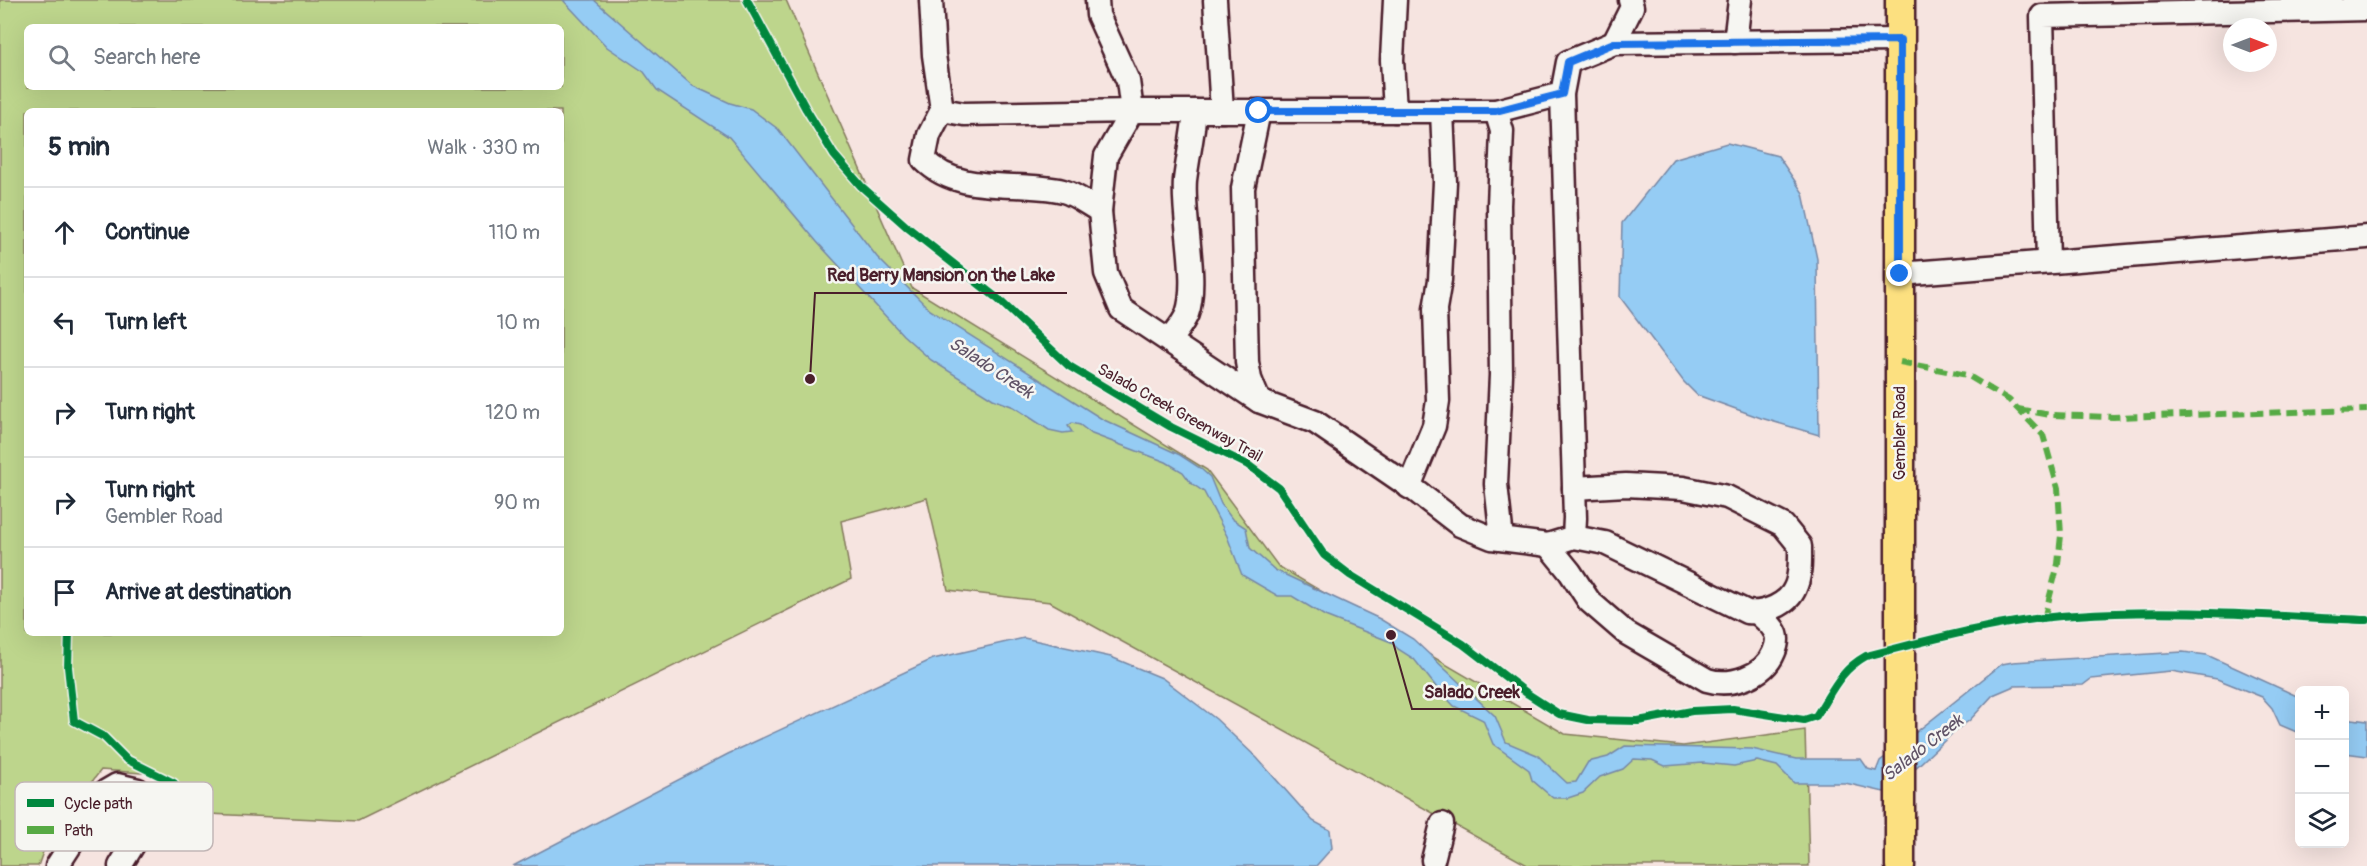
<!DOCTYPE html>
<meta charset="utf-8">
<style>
body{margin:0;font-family:Pangolin,sans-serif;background:#f2f2f3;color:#1f2937}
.controls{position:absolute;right:18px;bottom:18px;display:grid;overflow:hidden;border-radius:9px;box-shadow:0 6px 24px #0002}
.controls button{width:54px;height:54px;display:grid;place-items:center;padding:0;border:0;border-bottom:2px solid #e0e1e3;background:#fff;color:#1f2937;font:30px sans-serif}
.compass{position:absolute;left:2223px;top:18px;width:54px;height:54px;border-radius:50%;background:#fff;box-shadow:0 6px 24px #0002;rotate:90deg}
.stop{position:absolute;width:18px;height:18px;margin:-14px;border:4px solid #1a73e8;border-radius:50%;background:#fff}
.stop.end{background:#1a73e8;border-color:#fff;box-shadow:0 2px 6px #0008}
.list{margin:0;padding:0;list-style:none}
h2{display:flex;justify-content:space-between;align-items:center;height:78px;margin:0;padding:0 24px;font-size:26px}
h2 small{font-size:20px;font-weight:400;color:#747a83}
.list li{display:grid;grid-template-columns:39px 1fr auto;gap:18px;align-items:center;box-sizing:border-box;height:90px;padding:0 24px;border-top:2px solid #e0e1e3}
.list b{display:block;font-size:22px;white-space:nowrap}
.list p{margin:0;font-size:20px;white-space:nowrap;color:#747a83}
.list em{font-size:20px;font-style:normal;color:#747a83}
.icon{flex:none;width:33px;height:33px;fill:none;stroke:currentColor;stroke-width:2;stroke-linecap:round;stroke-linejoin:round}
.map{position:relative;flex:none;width:2367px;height:866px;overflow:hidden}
.search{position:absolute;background:#fff;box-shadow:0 6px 24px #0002;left:24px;top:24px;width:540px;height:66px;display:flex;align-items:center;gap:15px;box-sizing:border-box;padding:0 21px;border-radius:9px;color:#747a83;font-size:22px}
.panel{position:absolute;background:#fff;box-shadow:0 6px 24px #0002;left:24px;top:108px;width:540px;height:528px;border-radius:9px}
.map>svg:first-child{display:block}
</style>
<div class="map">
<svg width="2367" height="866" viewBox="0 0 2367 866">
<rect width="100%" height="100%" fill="#f6e4e0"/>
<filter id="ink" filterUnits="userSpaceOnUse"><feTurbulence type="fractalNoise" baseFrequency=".0167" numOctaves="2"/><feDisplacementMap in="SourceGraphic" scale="12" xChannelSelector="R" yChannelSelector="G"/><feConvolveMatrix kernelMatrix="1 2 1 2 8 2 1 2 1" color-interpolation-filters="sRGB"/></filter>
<g filter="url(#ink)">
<path fill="#bdd58c" stroke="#847a5c" stroke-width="1.5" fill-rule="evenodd" d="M 0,0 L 786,0 L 912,288 L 1207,470 L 1278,566 L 1565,734 L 1683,746 L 1805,730 L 1809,866 L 1529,866 L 1050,602 L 948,590 L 927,498 L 841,521 L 851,579 L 358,821 L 209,814 L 155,774 L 101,770 L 48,838 L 38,866 L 0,866 ZM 27,27 L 561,27 L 561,87 L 27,87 ZM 27,111 L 561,111 L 561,633 L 27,633 Z"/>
<g fill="#95ccf4" stroke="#7787a4" stroke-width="1.5">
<path d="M 563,0 L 594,0 L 693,86 L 730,103 L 751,109 L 778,129 L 877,257 L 930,310 L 1102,419 L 1180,455 L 1200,468 L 1210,477 L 1221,504 L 1232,519 L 1246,528 L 1250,548 L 1275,570 L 1380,619 L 1413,639 L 1495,716 L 1506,742 L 1537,755 L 1567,783 L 1576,782 L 1588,762 L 1608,757 L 1625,746 L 1752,749 L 1796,759 L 1861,759 L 1868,769 L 1876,771 L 1880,761 L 2002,664 L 2013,662 L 2183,652 L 2207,655 L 2299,697 L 2299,733 L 2280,725 L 2272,708 L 2262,697 L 2217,679 L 2171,671 L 2091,679 L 2083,685 L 2014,686 L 1993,695 L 1970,720 L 1956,730 L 1893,789 L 1884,792 L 1845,783 L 1794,783 L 1777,766 L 1757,761 L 1734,766 L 1703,763 L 1665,766 L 1652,760 L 1634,759 L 1623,769 L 1600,777 L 1583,793 L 1568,798 L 1553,798 L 1532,780 L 1529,770 L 1493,744 L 1483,720 L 1454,706 L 1437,688 L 1414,659 L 1398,649 L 1391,642 L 1325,616 L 1292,596 L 1278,596 L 1242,575 L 1227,536 L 1204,492 L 1191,483 L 1183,472 L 1166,462 L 1092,434 L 1080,425 L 1072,423 L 1068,426 L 1072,432 L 1063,433 L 1049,430 L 1014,407 L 993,399 L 931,360 L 903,335 L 817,242 L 729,137 L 657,90 L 644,72 L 607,47 Z"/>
<path d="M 1727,143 L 1778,156 L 1803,193 L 1817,259 L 1819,435 L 1761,418 L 1697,395 L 1684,382 L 1620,297 L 1622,223 L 1673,159 Z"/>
<path d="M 1024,638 L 1111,657 L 1162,678 L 1216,719 L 1257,758 L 1313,821 L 1330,830 L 1332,848 L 1316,866 L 513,866 L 728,754 L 933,659 Z"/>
<path d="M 2344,718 L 2367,721 L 2367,756 L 2345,753 Z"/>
</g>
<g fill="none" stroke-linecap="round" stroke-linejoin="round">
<g stroke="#4a1f2b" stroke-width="27">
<g id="minor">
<path d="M 931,0 L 934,55 L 942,110 L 929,135 L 924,160 C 960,196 1018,180 1063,191 C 1075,194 1089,205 1100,211"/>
<path d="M 1215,0 L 1222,111"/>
<path d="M 1735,42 L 1740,0"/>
<path d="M 1614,43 L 1632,7 L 1630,0"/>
<path d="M 1562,94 L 1575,518 L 1574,537 L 1548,545 L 1492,538 L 1460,525 L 1416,491 L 1315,422 L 1259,401 L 1121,309 L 1106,273 L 1100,211 L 1106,156 L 1132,111 L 1496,111 L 1562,94 L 1568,62 L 1614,43 L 1901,40"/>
<path d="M 942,110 L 964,114 L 1132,111 L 1128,81 L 1098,15 L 1097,0"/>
<path d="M 1259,111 L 1243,188 L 1247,362 L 1250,379 L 1259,401"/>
<path d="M 1395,111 L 1392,60 L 1395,0"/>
<path d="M 1496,111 L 1502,131 L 1499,205 L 1501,375 L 1496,484 L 1502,539"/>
<path d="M 2048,262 L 2042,16 L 2367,9"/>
<path d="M 1900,274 L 2367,237"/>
<path d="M 1169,341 C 1175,332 1183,324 1187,314 C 1199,281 1182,218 1185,180 C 1188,157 1193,134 1195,111"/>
<path d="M 1409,487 L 1434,426 L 1438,401 L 1435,309 L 1440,280 L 1445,182 L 1442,111"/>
<path d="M 1574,537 L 1605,543 L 1747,612 C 1764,614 1788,605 1795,588 C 1801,576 1800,559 1800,546 L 1783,525 L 1727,497 L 1683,488 L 1626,485 L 1574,488"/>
<path d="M 1548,545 L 1570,572 L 1589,601 L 1626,633 L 1707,680 C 1730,687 1764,677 1774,652 C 1777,645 1779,637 1774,630 C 1771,624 1763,618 1758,613"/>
<path d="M 1433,860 L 1442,824"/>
<path d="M 57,866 L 105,792 L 117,785 L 138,790 L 151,804 L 149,819 L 120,866"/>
</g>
</g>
<g stroke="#4a1f2b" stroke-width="33">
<path id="major" d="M 1900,866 L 1900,0"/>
</g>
<use href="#minor" stroke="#f6f6f2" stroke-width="22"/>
<use href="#major" stroke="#fce080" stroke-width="28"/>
<g stroke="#57aa44" stroke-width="6" stroke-dasharray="12 6" stroke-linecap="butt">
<path d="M 1900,362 L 1967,375 L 2009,400 L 2043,435 L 2058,488 L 2061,535 L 2058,564 L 2044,619"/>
<path d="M 2018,409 L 2050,415 L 2113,417 L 2367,410"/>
</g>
<g stroke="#f6f6f2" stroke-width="11">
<g id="cycleway">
<path d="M 747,0 L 806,109 L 834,155 L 861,186 L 907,227 L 998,299 L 1069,366 L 1171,427 L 1248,465 L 1279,488 L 1324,555 L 1350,575 L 1463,644 L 1528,694 L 1559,714 L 1588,720 L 1638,721 L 1692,711 L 1733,709 L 1804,720 L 1816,716 C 1832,692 1839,671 1866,656 C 1935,639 2004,619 2076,615 C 2172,608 2270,616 2367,620"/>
<path d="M 69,633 L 68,667 L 74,721 L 104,737 L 126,759 L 174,783 C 178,799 175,809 166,823"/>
</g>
</g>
<use href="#cycleway" stroke="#00873e" stroke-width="8"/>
</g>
</g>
<g fill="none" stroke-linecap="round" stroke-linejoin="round" filter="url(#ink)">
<path stroke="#1a73e8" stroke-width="8" d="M 1259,111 L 1496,111 L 1562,94 L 1568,62 L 1614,43 L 1900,40 L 1900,274"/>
</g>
<g text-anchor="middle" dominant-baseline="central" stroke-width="5" stroke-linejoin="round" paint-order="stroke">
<g font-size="16" fill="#4a1f2b" stroke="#f6f6f2">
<text transform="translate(1180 413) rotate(29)">Salado Creek Greenway Trail</text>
<text transform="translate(1900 433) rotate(-90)">Gembler Road</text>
</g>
<g font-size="18" font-style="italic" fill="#605367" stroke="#f6f6f2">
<text transform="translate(991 368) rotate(33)">Salado Creek</text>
<text transform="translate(1923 748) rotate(-38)">Salado Creek</text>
</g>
</g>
<rect x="15" y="782" width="198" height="69" rx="9" fill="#f6f6f2" stroke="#c2b6b6" stroke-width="1.5"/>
<rect x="27" y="799" width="27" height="8" fill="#00873e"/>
<rect x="27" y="826" width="27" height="8" fill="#57aa44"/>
<g font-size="16" fill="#4a1f2b">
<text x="64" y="809">Cycle path</text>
<text x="64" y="836">Path</text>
</g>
<path fill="none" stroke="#4a1f2b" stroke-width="2" d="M810 379L815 293H1067M1391 635L1412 709H1532"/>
<g fill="#4a1f2b" stroke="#f6f6f2" stroke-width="2">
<circle cx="810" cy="379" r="6"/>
<circle cx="1391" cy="635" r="6"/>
</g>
<g font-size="18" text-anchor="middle" font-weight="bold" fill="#4a1f2b" stroke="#f6f6f2" stroke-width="5" stroke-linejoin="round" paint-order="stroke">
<text x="941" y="281">Red Berry Mansion on the Lake</text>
<text x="1472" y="698">Salado Creek</text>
</g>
</svg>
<div class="controls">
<button>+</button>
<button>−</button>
<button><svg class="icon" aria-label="layers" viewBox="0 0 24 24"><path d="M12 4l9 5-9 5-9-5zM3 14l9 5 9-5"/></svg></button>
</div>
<svg class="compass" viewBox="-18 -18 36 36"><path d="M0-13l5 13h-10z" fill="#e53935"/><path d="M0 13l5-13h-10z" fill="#747a83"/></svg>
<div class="stop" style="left:1259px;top:111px"></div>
<div class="stop end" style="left:1900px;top:274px"></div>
<div class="search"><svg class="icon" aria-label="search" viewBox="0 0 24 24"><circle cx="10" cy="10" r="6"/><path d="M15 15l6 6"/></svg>Search here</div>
<section class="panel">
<h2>5 min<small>Walk · 330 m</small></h2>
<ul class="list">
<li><svg class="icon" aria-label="ahead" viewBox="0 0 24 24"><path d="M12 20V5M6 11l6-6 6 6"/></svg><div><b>Continue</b></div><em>110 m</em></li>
<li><svg class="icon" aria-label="left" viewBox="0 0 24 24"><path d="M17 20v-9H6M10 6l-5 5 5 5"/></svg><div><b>Turn left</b></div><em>10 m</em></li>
<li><svg class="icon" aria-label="right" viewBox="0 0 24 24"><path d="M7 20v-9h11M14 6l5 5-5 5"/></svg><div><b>Turn right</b></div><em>120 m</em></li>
<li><svg class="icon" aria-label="right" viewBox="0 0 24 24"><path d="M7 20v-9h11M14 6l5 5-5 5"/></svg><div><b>Turn right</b><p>Gembler Road</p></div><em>90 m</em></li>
<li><svg class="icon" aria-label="arrive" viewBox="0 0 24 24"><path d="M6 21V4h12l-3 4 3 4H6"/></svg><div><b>Arrive at destination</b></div></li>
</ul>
</section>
</div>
